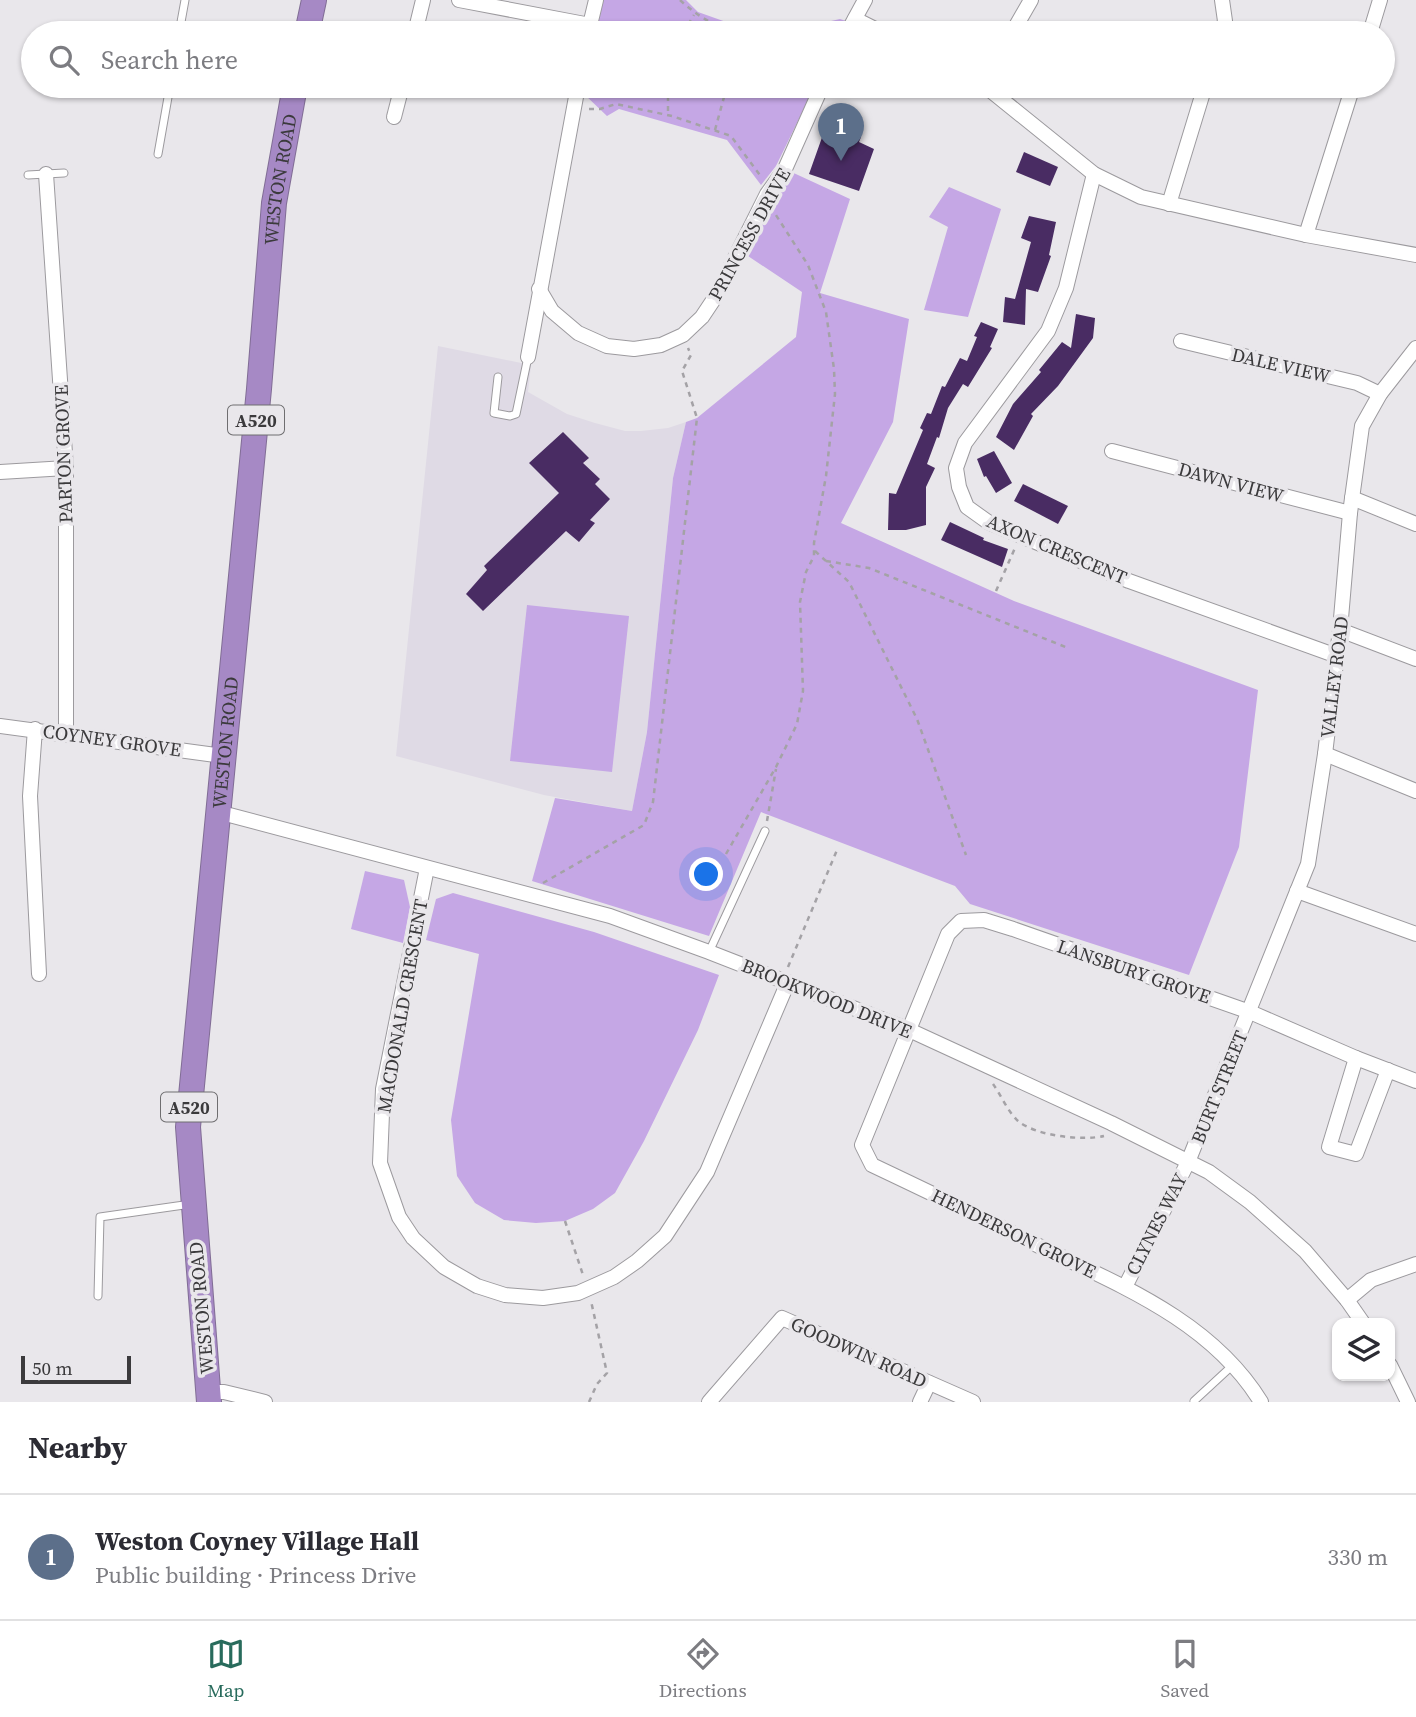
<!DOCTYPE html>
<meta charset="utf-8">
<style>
body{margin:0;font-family:"Source Serif 4",serif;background:#f2f2f3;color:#2b2b33}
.controls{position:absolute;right:21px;bottom:21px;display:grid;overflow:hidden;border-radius:14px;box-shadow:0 2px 5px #0004}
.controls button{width:63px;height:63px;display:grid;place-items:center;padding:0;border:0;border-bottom:2px solid #e1e1e2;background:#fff;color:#2b2b33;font:35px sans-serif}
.scale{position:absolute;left:21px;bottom:18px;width:110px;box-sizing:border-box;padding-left:7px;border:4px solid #3b3a3c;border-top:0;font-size:19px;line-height:24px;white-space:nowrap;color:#3b3a3c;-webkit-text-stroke:5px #e9e7eb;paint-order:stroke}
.you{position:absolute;left:707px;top:875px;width:24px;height:24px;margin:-18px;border:5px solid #fff;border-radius:50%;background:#1a73e8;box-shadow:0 0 0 10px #1a73e833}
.badge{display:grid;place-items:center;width:46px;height:46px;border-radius:50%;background:#286b5c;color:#fff;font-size:23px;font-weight:700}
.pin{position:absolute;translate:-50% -58px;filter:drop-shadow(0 2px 4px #0008)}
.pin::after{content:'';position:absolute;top:37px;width:24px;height:21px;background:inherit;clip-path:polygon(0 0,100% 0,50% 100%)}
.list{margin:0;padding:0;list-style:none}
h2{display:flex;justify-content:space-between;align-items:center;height:91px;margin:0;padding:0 28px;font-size:30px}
h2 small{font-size:23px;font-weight:400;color:#7c7c81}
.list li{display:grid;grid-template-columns:46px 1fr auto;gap:21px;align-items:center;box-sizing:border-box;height:126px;padding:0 28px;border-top:2px solid #e1e1e2}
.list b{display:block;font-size:26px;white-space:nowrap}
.list p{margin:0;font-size:23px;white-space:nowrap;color:#7c7c81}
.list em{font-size:23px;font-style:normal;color:#7c7c81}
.icon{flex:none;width:38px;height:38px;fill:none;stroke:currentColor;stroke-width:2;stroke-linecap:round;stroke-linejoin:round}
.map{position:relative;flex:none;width:1416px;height:1402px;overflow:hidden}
.search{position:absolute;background:#fff;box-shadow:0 2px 5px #0004;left:21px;right:21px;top:21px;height:77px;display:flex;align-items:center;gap:18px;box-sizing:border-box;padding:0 24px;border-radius:38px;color:#7c7c81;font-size:26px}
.sheet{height:217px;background:#fff}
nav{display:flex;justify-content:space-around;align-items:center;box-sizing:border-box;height:98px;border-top:2px solid #e1e1e2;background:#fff;font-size:19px;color:#7c7c81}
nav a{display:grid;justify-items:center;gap:4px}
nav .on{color:#286b5c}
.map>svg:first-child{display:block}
</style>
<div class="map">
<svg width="1416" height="1402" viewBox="0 0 1416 1402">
<rect width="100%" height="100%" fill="#e9e7eb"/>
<path fill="#dfdae5" d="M 438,346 L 531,365 L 528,392 L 567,414 L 595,423 L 625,431 L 641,431 L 668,428 L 686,422 L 673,478 L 647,732 L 632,811 L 544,795 L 396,756 Z"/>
<g fill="#c5a7e5">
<path d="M 603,0 L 686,0 L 698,12 L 757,33 L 594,33 L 597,16 Z"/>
<path d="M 840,19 L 846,21 L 841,33 L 778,33 Z"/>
<path d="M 586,86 L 815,86 L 776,166 L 761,185 L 727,140 L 619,109 L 607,116 L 585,95 Z"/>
<path d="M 785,169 L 850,199 L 820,293 L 909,319 L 893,422 L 841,523 L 1014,601 L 1258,690 L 1239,847 L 1189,975 L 970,904 L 955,886 L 761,812 L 709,936 L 532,881 L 555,798 L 632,811 L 647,732 L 673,478 L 686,422 L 697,418 L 796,337 L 802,292 L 739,250 Z"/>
<path d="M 949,187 L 1001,209 L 968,317 L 924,310 L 948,227 L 929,217 Z"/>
<path d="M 527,605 L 629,616 L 612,772 L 510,761 Z"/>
<path d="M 365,871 L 404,880 L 410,907 L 403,943 L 351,929 Z"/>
<path d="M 453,893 L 594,932 L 719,975 L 698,1030 L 644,1141 L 615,1193 L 593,1209 L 565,1221 L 536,1223 L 504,1220 L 475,1203 L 457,1176 L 451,1120 L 479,954 L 426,940 L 436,899 Z"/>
</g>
<g fill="#492c63">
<path d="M 825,129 L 845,137 L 848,130 L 861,137 L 859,142 L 874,149 L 859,191 L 809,174 Z"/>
<path d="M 1024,152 L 1058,167 L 1050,186 L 1016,172 Z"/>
<path d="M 1029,216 L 1056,222 L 1049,255 L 1051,256 L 1038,292 L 1026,289 L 1025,325 L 1003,322 L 1005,297 L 1015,299 L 1031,242 L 1021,238 Z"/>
<path d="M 1076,314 L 1095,318 L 1093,338 L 1058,386 L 1031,414 L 1033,416 L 1014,450 L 996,437 L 1013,404 L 1041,372 L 1039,370 L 1062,342 L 1071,348 Z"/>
<path d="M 981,322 L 998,329 L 990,347 L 992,348 L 968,387 L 963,384 L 948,408 L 939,438 L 937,437 L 927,464 L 935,468 L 926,487 L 926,525 L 906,530 L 888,530 L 889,493 L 896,494 L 923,430 L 920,428 L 927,413 L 931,414 L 942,386 L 945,387 L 960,358 L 967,361 L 977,337 L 974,336 Z"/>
<path d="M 563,432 L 589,458 L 583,463 L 600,479 L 595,484 L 610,499 L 590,520 L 595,523 L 579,542 L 566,531 L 483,611 L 466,594 L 487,570 L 484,566 L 559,493 L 529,463 Z"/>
<path d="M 994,451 L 1012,483 L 996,493 L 986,476 L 984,477 L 977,459 Z"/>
<path d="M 1023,484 L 1068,506 L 1058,524 L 1014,501 Z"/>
<path d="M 950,522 L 984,538 L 983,540 L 1008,549 L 1002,567 L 941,540 Z"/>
</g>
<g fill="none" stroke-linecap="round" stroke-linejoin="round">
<g stroke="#9c9a9e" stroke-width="9">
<g id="lane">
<path d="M 179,33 L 185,0"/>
<path d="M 158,154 L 170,86"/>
<path d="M 28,175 L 64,173"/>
<path d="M 498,377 L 494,413 L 510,416 L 516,414 L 528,357"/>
<path d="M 709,952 L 765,831"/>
<path d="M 98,1296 L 100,1217 L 191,1204"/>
<path d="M 1194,1401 L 1233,1365"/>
</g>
</g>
<g stroke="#9c9a9e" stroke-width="16">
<g id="street">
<path d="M 459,0 L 590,25 L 596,0"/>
<path d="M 855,19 L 883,33"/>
<path d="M 415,33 L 423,0"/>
<path d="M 847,33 L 865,0"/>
<path d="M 1012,33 L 1031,0"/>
<path d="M 1221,33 L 1225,21 L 1222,0"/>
<path d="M 1370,33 L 1380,0"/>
<path d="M 985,86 L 1094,174 L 1141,197 L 1306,235 L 1416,255"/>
<path d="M 394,117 L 402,86"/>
<path d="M 46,174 L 66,468 L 66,734"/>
<path d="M 1094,174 L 1066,288 L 1048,331 L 965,443 L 956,468 L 959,487 L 967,507 L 988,522 L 1129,581 L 1337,656"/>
<path d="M 1169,204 L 1205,86"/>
<path d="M 1306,235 L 1353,86"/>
<path d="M 539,289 L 552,311 L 578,333 L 607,346 L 634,349 L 661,345 L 683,335 L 702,317 L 716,296 L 767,194 L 785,169 L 822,86"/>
<path d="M 1181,341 L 1357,383 L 1380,394"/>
<path d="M 528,357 L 578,86"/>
<path d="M 1112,451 L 1350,513"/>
<path d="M 0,472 L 66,468"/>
<path d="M 1352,498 L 1416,524"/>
<path d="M 1340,630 L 1416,659"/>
<path d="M 0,726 L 223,756"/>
<path d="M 35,729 L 30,796 L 39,974"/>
<path d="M 1325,754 L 1416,791"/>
<path d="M 218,812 L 610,916 L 709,952 L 907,1029 L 1111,1123 L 1209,1172 L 1250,1202 L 1305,1251 L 1347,1300 L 1363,1323"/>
<path d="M 427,868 L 383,1089 L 380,1163 L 399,1217 L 413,1238 L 444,1267 L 477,1286 L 505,1295 L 543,1298 L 578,1293 L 614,1277 L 637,1261 L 665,1236 L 707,1172 L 788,982"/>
<path d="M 1297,891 L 1416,934"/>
<path d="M 1356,1058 L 1329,1147 L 1356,1154 L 1388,1070"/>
<path d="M 1125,1287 L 1188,1162 L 1308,864 L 1325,754 L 1340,630 L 1350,513 L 1362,426 L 1380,394 L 1416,348"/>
<path d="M 1347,1300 L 1371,1280 L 1416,1264"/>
<path d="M 1390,1365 L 1408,1402"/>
<path d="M 208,1392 L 224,1392 L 265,1402"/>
<path d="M 709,1402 L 782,1318 L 973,1402"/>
<path d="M 920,1402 L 929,1383"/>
<path d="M 1261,1402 C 1212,1322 1122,1286 1041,1247 C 985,1219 929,1192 872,1165 L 862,1145 L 948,934 L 961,921 L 984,920 L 1013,929 L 1250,1012 L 1356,1058 L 1416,1081"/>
</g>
</g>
<g stroke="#816d95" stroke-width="26">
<g id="highway">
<path d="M 307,33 L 314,0"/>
<path id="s1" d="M 209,1402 L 188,1127 L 259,389 L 274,203 L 295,86"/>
</g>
</g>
<g stroke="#a4a2a6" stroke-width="2.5" stroke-dasharray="5 5" stroke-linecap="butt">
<path d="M 680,0 C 698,17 716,27 740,33"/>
<path d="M 603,30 L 614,33"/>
<path d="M 683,33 L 694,15"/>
<path d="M 800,33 L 836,26"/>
<path d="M 668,86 L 668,115"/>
<path d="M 589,109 L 600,109 L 616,104 L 672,116 L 731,136 L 762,178"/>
<path d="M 715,130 L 727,86"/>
<path d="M 815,551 L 849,582 L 917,719 L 966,855"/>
<path d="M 826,561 L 869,568 L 1068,648"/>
<path d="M 996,591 L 1015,548"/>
<path d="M 767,821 L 776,769"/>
<path d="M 726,854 L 776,767 L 797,724 L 803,691 L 800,602 L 806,572 L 814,556 L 814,543 L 826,476 L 835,394 L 834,369 L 826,312 L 808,265 L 774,212"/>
<path d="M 543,883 L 644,825 L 653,802 L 697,418 L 682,371 L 691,355 L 688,348"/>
<path d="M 788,967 L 837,850"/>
<path d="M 993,1084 C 1001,1095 1008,1112 1018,1121 C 1036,1136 1082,1141 1104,1136"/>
<path d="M 565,1221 L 583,1275"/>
<path d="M 589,1402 L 597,1384 L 607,1373 L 591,1301"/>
</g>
<use href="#lane" stroke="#fff" stroke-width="7"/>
<use href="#street" stroke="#fff" stroke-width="14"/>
<use href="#highway" stroke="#a689c5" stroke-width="24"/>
</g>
<g text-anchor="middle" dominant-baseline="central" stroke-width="7" stroke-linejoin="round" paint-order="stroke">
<g fill="#e9e7eb" stroke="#6f6e70" stroke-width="2">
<rect x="228" y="405.5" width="56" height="29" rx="5"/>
<rect x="161" y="1092.5" width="56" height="29" rx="5"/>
</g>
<g font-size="18" font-weight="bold" fill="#3b3a3c">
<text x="256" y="420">A520</text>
<text x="189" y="1107">A520</text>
</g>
<g font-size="19" fill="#3b3a3c" stroke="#e9e7eb">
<text stroke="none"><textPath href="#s1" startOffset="1228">WESTON ROAD</textPath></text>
<text transform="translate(749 234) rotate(-61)">PRINCESS DRIVE</text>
<text transform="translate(1281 365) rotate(13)">DALE VIEW</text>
<text transform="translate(63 454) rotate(-92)">PARTON GROVE</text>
<text transform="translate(1231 482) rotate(15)">DAWN VIEW</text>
<text transform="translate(1057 549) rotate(23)">AXON CRESCENT</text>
<text transform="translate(1334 677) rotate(-83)">VALLEY ROAD</text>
<text transform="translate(112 740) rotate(8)">COYNEY GROVE</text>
<text stroke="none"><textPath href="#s1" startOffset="662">WESTON ROAD</textPath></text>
<text transform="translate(1134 971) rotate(19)">LANSBURY GROVE</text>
<text transform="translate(827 998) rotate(22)">BROOKWOOD DRIVE</text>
<text transform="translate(402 1006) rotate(-80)">MACDONALD CRESCENT</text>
<text transform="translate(1219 1087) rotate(-68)">BURT STREET</text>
<text transform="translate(1156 1224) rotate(-63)">CLYNES WAY</text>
<text transform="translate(1014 1233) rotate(26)">HENDERSON GROVE</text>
<text transform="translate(201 1308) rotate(-95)">WESTON ROAD</text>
<text transform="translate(859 1352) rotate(24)">GOODWIN ROAD</text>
</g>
</g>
</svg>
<div class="controls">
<button><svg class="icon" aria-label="layers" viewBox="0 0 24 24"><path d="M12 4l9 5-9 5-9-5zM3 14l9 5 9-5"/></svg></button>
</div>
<div class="scale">50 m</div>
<div class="you"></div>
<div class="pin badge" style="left:841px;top:161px;background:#5c6f8a">1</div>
<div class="search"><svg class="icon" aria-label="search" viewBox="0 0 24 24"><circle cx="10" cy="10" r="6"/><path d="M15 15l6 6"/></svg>Search here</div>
</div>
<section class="sheet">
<h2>Nearby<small></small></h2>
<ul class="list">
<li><span class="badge" style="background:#5c6f8a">1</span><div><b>Weston Coyney Village Hall</b><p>Public building · Princess Drive</p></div><em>330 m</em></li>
</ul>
</section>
<nav>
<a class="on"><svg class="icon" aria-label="map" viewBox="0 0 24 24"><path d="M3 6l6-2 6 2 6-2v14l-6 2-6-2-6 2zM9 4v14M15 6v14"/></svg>Map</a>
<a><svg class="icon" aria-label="directions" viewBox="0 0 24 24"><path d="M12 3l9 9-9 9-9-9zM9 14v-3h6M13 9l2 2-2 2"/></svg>Directions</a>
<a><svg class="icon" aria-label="saved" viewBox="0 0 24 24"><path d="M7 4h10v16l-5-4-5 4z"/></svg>Saved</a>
</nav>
